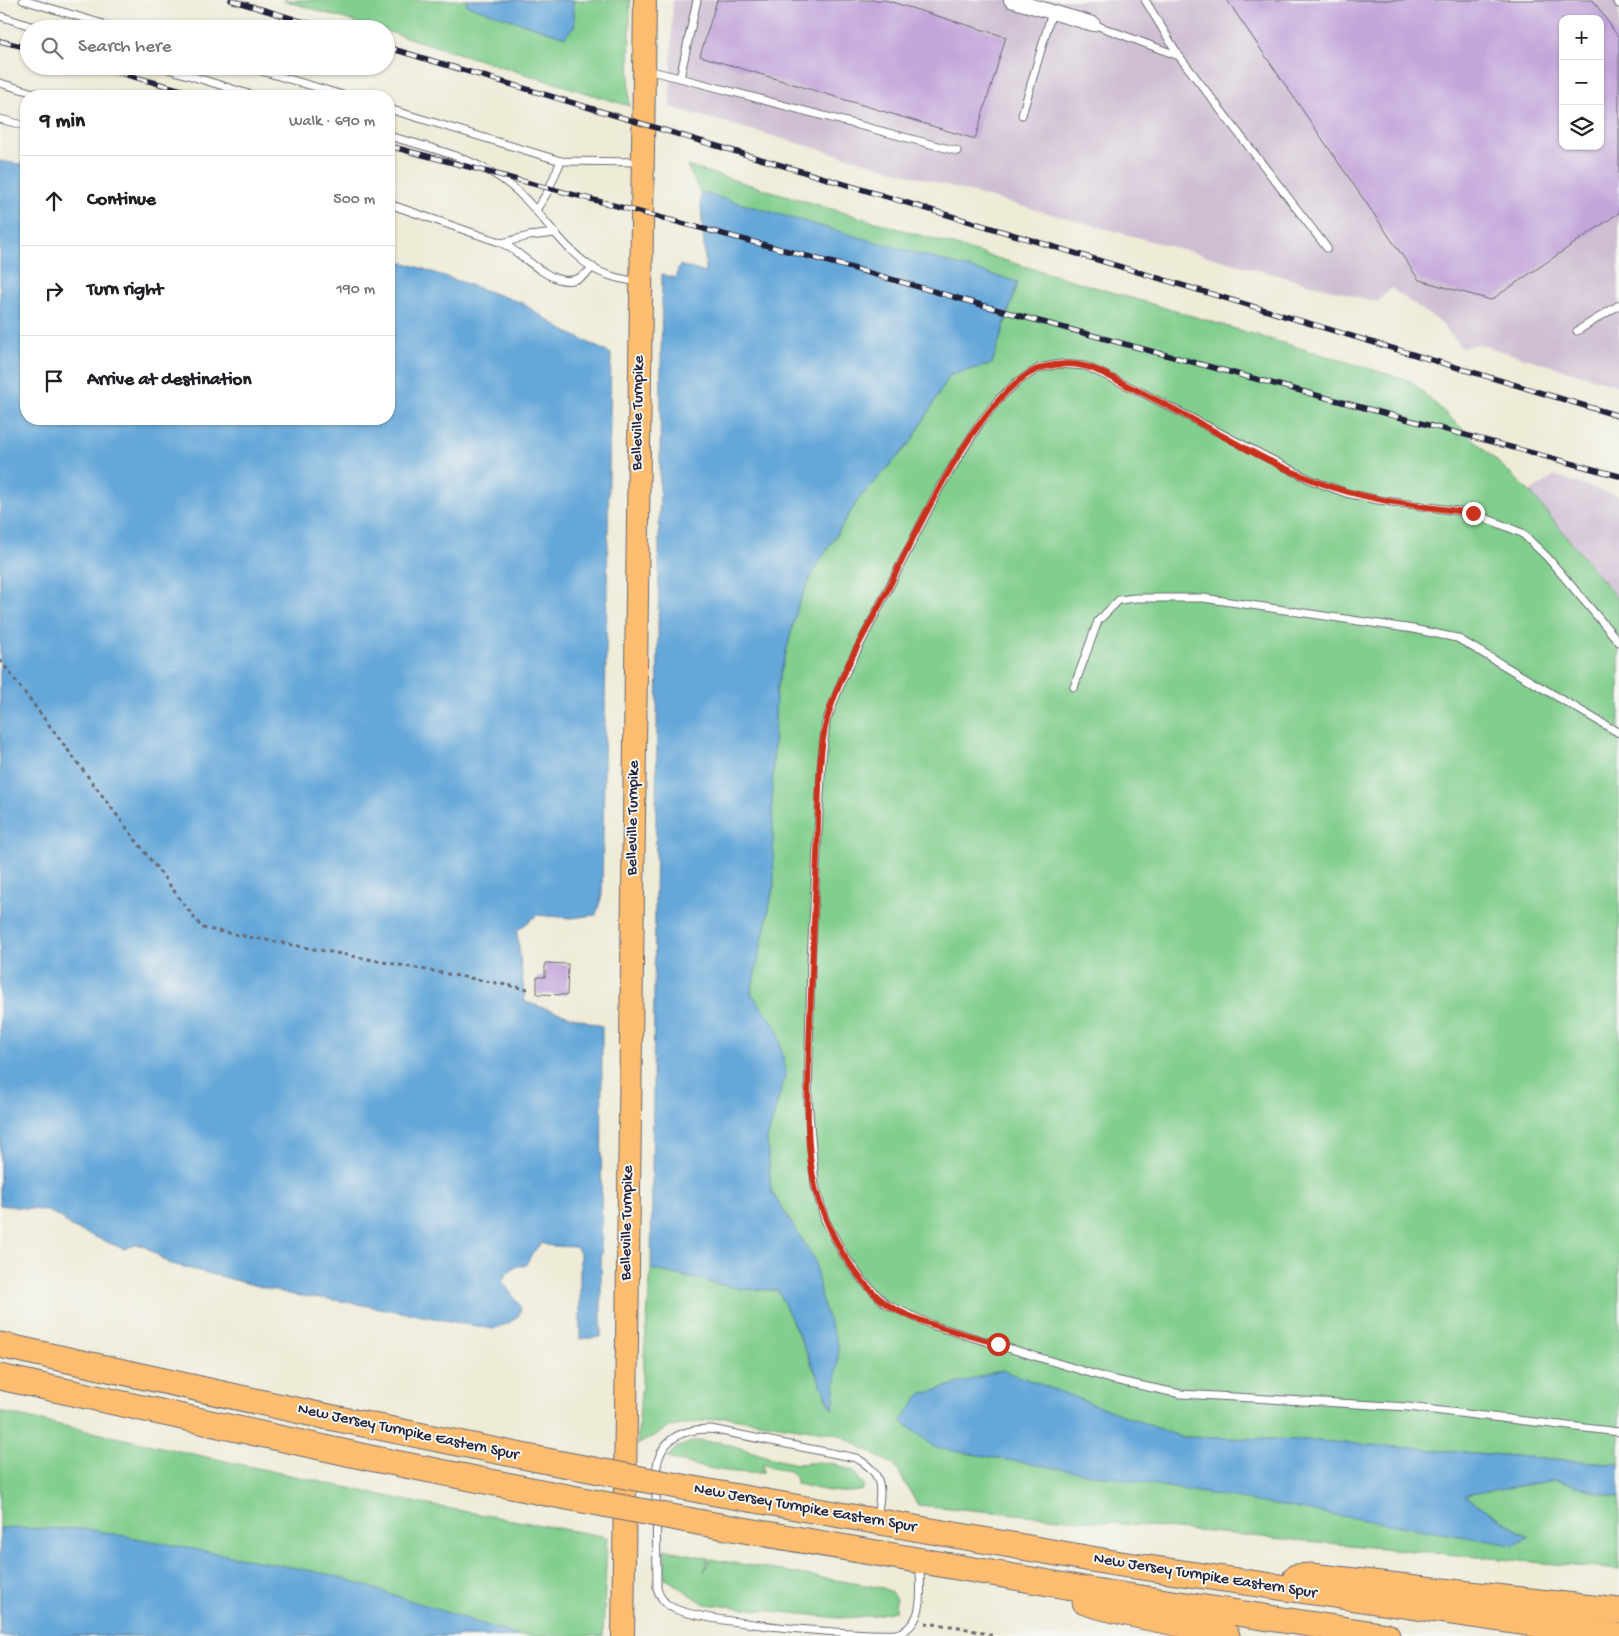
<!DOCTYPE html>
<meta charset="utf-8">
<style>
body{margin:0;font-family:"Gochi Hand",sans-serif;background:#f2f2f2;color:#202124}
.controls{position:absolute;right:15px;top:15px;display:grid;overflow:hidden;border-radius:10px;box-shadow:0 1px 4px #0004}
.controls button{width:45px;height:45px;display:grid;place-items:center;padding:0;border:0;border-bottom:1px solid #e0e0e0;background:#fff;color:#202124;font:25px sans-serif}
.stop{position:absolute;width:15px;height:15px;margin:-11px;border:4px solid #c8321e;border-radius:50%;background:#fff}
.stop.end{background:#c8321e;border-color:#fff;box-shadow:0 1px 5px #0008}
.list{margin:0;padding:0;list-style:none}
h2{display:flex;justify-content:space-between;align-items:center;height:65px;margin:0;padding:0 20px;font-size:21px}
h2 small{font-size:16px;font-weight:400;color:#757577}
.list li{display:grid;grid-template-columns:32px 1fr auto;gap:15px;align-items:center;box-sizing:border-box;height:90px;padding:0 20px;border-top:1px solid #e0e0e0}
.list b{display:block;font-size:19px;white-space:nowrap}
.list em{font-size:16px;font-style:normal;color:#757577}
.icon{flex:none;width:28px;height:28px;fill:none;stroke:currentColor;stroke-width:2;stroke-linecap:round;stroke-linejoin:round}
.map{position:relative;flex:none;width:1619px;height:1636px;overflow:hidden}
.search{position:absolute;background:#fff;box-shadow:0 1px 4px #0004;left:20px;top:20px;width:375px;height:55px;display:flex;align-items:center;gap:12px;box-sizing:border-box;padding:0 18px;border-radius:28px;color:#757577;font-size:19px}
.panel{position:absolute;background:#fff;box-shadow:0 1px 4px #0004;left:20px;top:90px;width:375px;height:335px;border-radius:20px}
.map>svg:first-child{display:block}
</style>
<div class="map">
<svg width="1619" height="1636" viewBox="0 0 1619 1636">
<rect width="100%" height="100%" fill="#f6f6f2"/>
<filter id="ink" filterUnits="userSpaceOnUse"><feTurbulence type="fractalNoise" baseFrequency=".02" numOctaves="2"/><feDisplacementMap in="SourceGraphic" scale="10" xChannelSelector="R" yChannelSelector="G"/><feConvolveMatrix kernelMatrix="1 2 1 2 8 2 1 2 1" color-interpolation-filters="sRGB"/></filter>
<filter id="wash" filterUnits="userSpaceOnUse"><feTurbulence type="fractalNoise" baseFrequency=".0096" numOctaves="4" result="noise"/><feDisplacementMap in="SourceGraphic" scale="20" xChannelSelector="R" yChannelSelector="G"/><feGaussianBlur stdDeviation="1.12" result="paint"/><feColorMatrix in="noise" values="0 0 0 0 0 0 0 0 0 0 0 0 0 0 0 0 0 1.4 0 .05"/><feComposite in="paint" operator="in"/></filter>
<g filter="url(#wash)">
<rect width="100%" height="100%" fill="#eeebd7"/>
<g fill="#cebed2" fill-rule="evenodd">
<path d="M 673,0 L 1619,0 L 1619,386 L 1478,344 L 1462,348 L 1440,322 L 1391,288 L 1377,302 L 988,197 L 670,107 ZM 1563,19 L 1600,19 L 1600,146 L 1563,146 Z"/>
<path d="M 1555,476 L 1619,496 L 1619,601 L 1530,492 Z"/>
</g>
<g fill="#81ce8d" stroke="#527864">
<path d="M 283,0 L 630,0 L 629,106 L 386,31 L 386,29 L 378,29 Z"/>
<path d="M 687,166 L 1411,381 L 1530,492 L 1619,601 L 1619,1464 L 1305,1440 L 1181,1437 L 1002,1370 L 920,1395 L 1513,1545 L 1529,1537 L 1463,1495 L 1555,1480 L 1619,1498 L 1619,1570 L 918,1505 L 895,1466 L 838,1434 L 726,1417 L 670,1427 L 637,1445 L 651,1269 L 741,1289 L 778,1290 L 832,1409 L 839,1348 L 821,1299 L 815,1260 L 771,1191 L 767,1140 L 786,1072 L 777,1028 L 751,993 L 774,885 L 772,793 L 776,692 L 798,605 L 815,569 L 858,500 L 911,442 L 950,375 L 992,363 L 1018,283 L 700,192 Z"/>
<path d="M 0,1412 L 418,1503 L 607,1537 L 603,1636 L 0,1636 Z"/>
<path d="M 695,1441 L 721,1442 L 778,1460 L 798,1464 L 820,1462 L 835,1464 L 853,1471 L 864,1485 L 862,1490 C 841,1496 817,1488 796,1484 L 796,1479 L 790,1471 L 771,1468 L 763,1464 L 763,1473 C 730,1474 699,1467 667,1458 L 676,1448 Z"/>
<path d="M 664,1549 L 708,1558 L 704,1572 L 710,1559 L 883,1588 L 891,1592 L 896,1599 L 895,1611 L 871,1616 L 839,1618 L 705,1604 L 665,1578 Z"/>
</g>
<g fill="#65a7d9" stroke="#44648a">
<path d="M 467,0 L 573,0 L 575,25 L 565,37 L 466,5 Z"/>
<path d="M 0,161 L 26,165 L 26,419 L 389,419 L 389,260 L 409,264 L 522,303 L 563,330 L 611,354 L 602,895 L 596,915 L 571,918 L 537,915 L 517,931 L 525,1002 L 602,1026 L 601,1337 L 580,1339 L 580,1253 L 576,1247 L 551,1246 L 541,1243 L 532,1254 L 525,1266 C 514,1264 508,1272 502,1281 L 521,1307 L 519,1315 L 509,1323 L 493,1329 L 330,1299 L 293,1295 L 168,1263 L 145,1246 L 135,1245 L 124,1249 L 71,1227 L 60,1217 L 48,1211 L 0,1205 Z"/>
<path d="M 700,192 L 1018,282 L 992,364 L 950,375 L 911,442 L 858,500 L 815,569 L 798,605 L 776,692 L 772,793 L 774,885 L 751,993 L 777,1028 L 786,1072 L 767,1140 L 771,1191 L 815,1260 L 821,1299 L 839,1348 L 833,1410 L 778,1290 L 741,1289 L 651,1269 L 662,274 L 675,278 L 680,265 L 706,273 Z"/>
<path d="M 1002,1370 L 1181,1437 L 1305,1440 L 1619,1464 L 1619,1498 L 1555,1480 L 1464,1495 L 1529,1538 L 1513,1545 L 936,1448 L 901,1421 L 920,1395 Z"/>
<path d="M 0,1528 L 87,1529 L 333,1575 L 519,1636 L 0,1636 Z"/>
</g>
<g id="blocks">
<g fill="#c2a5da" fill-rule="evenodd">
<path d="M 717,0 L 885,0 L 1006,37 L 975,139 L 700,56 Z"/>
<path d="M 1227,0 L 1593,0 L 1619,38 L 1619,213 L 1491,300 L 1419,280 ZM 1563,19 L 1600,19 L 1600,146 L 1563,146 Z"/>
<path d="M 545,963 L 568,964 L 567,995 L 537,994 L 537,977 L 545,977 Z"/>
</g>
</g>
</g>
<g filter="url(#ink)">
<use href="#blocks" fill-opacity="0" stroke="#696872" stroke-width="1"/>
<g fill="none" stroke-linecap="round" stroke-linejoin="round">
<g stroke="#696872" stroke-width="9">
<g id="service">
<path d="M 23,0 L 120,29"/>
<path d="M 697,0 L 680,78 L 957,151"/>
<path d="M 1145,0 L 1179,56"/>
<path d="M 1616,0 L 1619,4"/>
<path d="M 0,16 L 40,29"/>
<path d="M 1093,24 L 1179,56 L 1327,248"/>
<path d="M 159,66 L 255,96"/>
<path d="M 245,66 L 346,96"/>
<path d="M 647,70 L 680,78"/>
<path d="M 0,83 L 44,96"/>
<path d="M 389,109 L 561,161 L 640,162"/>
<path d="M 1022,115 L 1052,12"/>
<path d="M 0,119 L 26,126"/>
<path d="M 389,136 C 427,147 468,156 502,179 C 538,204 556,243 591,267 C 605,276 622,279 638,282"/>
<path d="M 389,204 L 502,243 L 529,236 L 555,233"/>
<path d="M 536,210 L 547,193 L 561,161"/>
<path d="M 502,243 C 530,257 562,303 593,267"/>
<path d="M 1577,331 L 1619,305"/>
<path d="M 1619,642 L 1547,557 L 1522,533 L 1473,513 L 1378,500 L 1346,493 L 1311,480 L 1141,392 L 1085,366 L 1060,364 L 1039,368 L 1017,382 L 999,399 L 980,423 L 940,487 L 843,678 L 826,722 L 822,758 L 811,961 L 808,1099 L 815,1185 L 825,1220 L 844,1255 L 863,1281 L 886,1304 L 932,1325 L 1110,1379 L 1181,1394 L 1408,1407 L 1619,1432"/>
<path d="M 1074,687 L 1098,621 L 1119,600 L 1135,598 L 1203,598 L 1413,629 L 1457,638 L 1619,733"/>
<path d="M 656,1476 C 657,1441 678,1429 711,1429 L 856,1458 C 884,1473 882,1489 877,1517"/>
<path d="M 656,1487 L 657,1588 C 659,1596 665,1604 673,1608 C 704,1623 861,1636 895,1634 C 901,1633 907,1630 911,1625 C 924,1612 920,1583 920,1566"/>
</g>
</g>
<g stroke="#696872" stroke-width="16">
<path id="minor" d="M 1011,0 L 1093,24"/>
</g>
<g stroke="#696872" stroke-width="24">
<path id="primary" d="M 623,1636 L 645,0"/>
</g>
<g stroke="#696872" stroke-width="27">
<g id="motorway">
<path d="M 0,1345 L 314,1414 L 547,1461"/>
<path d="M 0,1377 L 370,1458 L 546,1493"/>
<path d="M 704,1491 L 1114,1563 L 1617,1636"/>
<path d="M 703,1523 L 1101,1592 L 1387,1636"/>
<path d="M 1296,1577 L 1311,1576 L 1619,1611"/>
<path d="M 1085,1602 C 1131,1617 1180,1621 1227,1636"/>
</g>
</g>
<g stroke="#696872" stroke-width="3" stroke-dasharray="4 4" stroke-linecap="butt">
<path d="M 0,660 L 202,928 L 528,989"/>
<path d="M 925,1623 L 959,1627 L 995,1636"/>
</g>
<use href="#service" stroke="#fff" stroke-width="7"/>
<use href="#minor" stroke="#fff" stroke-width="14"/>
<use href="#primary" stroke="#fcbd6f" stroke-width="22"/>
<use href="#motorway" stroke="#fcbd6f" stroke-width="25"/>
<g stroke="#22223b" stroke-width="5.5">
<g id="rail">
<path d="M 231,0 L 327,29"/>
<path d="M 0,41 L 29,48"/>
<path d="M 386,47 L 1619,416"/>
<path d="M 95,66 L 203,96"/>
<path d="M 389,146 L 852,268 L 1031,319 L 1619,476"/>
</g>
</g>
<use href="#rail" stroke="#f6f6f2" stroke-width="4" stroke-dasharray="11" stroke-linecap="butt"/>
<g stroke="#696872" stroke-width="27" stroke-linecap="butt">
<g id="motorway-bridge">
<path d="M 547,1461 L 704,1491"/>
<path d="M 546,1493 L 703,1523"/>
</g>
</g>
<use href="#motorway-bridge" stroke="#fcbd6f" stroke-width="25"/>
</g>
</g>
<g fill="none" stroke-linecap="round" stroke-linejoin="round" filter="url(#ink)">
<path stroke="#c8321e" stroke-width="6" d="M 998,1344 C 966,1334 912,1322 885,1303 C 868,1290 854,1271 843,1254 C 831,1233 821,1210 815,1187 C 805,1143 808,1095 809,1050 C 811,985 814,921 817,856 C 819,817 817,756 827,719 C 839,676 864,635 885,595 C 912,540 983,383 1044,367 C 1056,364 1071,363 1084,366 C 1098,369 1114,379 1128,386 C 1191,415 1250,456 1315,481 C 1366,501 1419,506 1473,513"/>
</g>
<g text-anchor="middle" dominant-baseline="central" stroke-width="4" stroke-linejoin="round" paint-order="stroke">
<g font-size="16" fill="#22223b" stroke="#f6f6f2">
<text transform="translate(639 413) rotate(-89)">Belleville Turnpike</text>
<text transform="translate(634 818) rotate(-89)">Belleville Turnpike</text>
<text transform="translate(628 1223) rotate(-89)">Belleville Turnpike</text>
<text transform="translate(408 1433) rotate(12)">New Jersey Turnpike Eastern Spur</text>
<text transform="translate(805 1509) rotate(10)">New Jersey Turnpike Eastern Spur</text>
<text transform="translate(1205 1577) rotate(9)">New Jersey Turnpike Eastern Spur</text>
</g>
</g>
</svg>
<div class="controls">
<button>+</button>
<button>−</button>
<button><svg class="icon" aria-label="layers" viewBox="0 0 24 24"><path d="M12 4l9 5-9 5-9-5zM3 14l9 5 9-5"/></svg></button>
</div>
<div class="stop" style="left:998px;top:1344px"></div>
<div class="stop end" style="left:1473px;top:513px"></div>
<div class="search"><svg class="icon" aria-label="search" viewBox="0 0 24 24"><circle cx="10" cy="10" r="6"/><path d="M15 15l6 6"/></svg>Search here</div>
<section class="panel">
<h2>9 min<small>Walk · 690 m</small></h2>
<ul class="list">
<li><svg class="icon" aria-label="ahead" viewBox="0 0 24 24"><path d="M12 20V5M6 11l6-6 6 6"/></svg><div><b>Continue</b></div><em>500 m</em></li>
<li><svg class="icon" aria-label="right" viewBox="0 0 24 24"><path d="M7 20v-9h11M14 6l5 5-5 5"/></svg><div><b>Turn right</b></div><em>190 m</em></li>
<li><svg class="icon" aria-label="arrive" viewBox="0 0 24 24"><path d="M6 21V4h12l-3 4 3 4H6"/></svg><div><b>Arrive at destination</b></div></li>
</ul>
</section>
</div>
